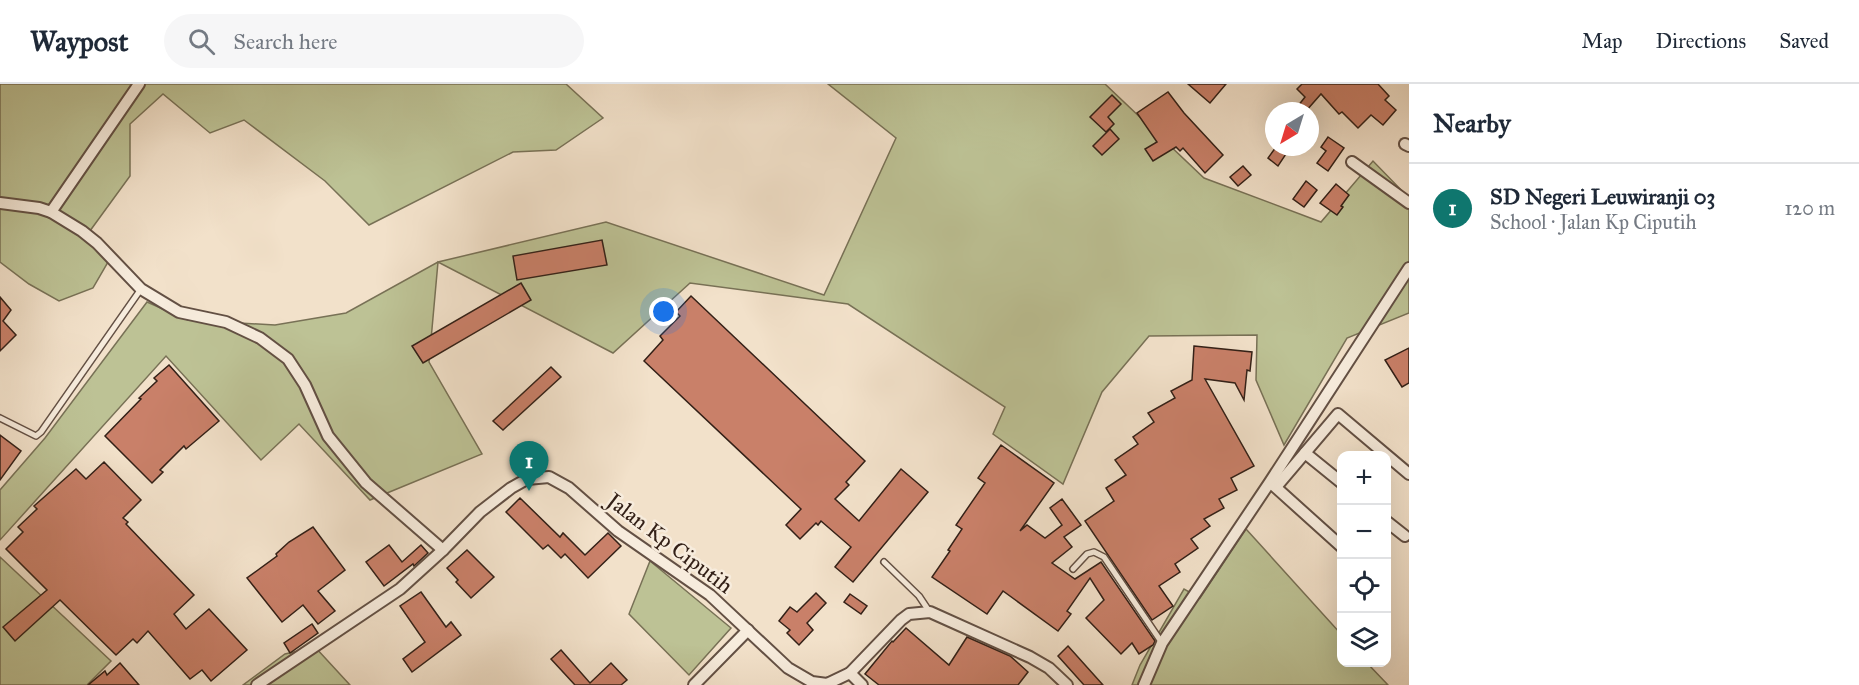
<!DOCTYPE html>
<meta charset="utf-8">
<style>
body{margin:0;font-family:"IM FELL Great Primer",serif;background:#f6f6f7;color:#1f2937}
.controls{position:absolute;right:18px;bottom:18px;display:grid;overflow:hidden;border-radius:12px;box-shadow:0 6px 24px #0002}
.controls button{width:54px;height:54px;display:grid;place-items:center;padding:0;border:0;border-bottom:2px solid #e0e1e3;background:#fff;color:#1f2937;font:30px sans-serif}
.compass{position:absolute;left:1265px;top:18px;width:54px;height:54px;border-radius:50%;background:#fff;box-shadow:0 6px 24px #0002;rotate:218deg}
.you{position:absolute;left:664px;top:228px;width:21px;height:21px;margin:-15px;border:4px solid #fff;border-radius:50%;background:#1a73e8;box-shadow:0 0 0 9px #1a73e833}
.badge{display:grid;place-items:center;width:39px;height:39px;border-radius:50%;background:#0f766e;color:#fff;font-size:20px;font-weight:700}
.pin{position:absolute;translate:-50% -50px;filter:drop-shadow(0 2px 3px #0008)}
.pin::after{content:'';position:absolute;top:32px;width:21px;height:18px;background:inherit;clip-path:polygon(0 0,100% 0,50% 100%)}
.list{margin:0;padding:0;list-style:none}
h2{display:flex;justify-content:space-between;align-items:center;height:78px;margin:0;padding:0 24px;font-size:26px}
h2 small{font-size:20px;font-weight:400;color:#747a83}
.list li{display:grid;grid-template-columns:39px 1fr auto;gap:18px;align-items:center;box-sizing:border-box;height:90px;padding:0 24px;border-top:2px solid #e0e1e3}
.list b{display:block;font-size:22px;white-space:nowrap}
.list p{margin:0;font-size:20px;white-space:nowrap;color:#747a83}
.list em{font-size:20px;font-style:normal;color:#747a83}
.icon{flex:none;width:33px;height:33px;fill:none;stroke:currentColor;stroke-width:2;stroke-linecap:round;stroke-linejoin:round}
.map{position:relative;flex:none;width:1409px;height:601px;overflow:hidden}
header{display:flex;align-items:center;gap:36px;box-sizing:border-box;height:84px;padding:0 30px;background:#fff;border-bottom:2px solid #e0e1e3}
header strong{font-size:28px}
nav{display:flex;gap:33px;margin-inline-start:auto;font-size:21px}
.search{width:420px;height:54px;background:#f6f6f7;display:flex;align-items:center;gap:15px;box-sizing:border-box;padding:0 21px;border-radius:33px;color:#747a83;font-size:22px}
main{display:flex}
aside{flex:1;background:#fff}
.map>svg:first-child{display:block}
</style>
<header>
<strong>Waypost</strong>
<div class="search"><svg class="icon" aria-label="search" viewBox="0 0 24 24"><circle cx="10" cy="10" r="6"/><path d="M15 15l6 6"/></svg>Search here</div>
<nav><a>Map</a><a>Directions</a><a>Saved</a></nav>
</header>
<main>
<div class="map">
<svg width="1409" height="601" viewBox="0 0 1409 601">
<rect width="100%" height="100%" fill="#f2e1ca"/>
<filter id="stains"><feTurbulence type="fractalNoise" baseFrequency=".00333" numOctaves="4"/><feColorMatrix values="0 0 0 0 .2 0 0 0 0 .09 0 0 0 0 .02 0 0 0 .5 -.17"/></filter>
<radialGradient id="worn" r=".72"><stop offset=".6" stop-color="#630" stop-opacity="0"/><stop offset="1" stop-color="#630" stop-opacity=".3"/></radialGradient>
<g fill="#bdc295" stroke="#787156" stroke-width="1.5">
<path d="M 0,0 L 566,0 L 603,34 L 556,66 L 513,68 L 369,141 L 325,97 L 244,36 L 210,49 L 163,10 L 130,40 L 130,92 L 87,151 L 111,173 L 93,204 L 59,217 L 29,200 L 0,178 Z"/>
<path d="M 828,0 L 1105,0 L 1204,94 L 1321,138 L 1373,77 L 1409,114 L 1409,229 L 1347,254 L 1284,361 L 1256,296 L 1257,251 L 1149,252 L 1102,308 L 1063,400 L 993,350 L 1005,323 L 848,220 L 690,199 L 613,269 L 438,178 L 429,278 L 482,370 L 370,416 L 299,340 L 261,376 L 166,272 L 0,456 L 0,406 L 45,354 L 147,218 L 188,236 L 275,241 L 346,229 L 438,178 L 606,138 L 824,211 L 896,54 Z"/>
<path d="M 1246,445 L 1341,550 L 1342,578 L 1367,579 L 1388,601 L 1132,601 L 1140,581 L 1184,505 L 1200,514 Z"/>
<path d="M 0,473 L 111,577 L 87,601 L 0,601 Z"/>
<path d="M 650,477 L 731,544 L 689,591 L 629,530 Z"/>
<path d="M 315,563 L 350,601 L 243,601 L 285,570 Z"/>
</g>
<g fill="#c98069" stroke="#332017" stroke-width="1.5">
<path d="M 1188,0 L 1226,0 L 1210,19 Z"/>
<path d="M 1302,0 L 1378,0 L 1389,12 L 1385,16 L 1396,26 L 1383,41 L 1371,31 L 1358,44 L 1342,28 L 1339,30 L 1321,10 L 1306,27 L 1294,27 L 1305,13 L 1297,5 Z"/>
<path d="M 1168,8 L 1184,29 L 1223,71 L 1205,89 L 1183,64 L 1180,67 L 1176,63 L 1153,77 L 1145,65 L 1157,58 L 1137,29 Z"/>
<path d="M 1112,11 L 1121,20 L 1108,33 L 1114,40 L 1106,48 L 1090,33 Z"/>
<path d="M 1110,45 L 1119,55 L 1102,71 L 1093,62 Z"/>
<path d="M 1328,53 L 1344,64 L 1328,87 L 1317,79 L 1326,67 L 1321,63 Z"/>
<path d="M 1276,63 L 1283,63 L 1288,67 L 1278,82 L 1268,74 Z"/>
<path d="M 1243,82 L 1251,91 L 1238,102 L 1230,93 Z"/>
<path d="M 1306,97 L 1317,106 L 1304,123 L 1293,115 Z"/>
<path d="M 1336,100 L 1349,111 L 1341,122 L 1343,123 L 1337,131 L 1320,119 Z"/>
<path d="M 602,156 L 607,181 L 517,196 L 513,172 Z"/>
<path d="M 521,199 L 531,216 L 423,279 L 412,262 Z"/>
<path d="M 691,212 L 865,377 L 846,398 L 849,401 L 835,415 L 859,437 L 901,385 L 928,408 L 853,498 L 835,483 L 851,463 L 821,437 L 818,441 L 816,439 L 800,455 L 786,441 L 801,425 L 644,277 L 663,256 L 660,252 L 680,232 L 676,228 Z"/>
<path d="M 0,213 L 11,226 L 3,237 L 16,251 L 0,267 Z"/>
<path d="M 1194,262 L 1252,268 L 1250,287 L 1247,286 L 1244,316 L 1235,299 L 1205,295 L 1254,382 L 1231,394 L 1237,406 L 1219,415 L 1224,424 L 1204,435 L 1210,442 L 1191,455 L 1198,464 L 1175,480 L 1180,488 L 1159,502 L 1173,522 L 1152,536 L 1085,437 L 1114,417 L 1106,404 L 1126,391 L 1115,376 L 1138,360 L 1133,353 L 1154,338 L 1148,329 L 1175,314 L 1171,307 L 1192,296 Z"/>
<path d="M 1409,264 L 1409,299 L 1402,303 L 1385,276 Z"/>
<path d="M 169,281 L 219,337 L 186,365 L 184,362 L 160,386 L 163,388 L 152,399 L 105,352 L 141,315 L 139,314 L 157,297 L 154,294 Z"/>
<path d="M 551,283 L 561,293 L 503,346 L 493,337 Z"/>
<path d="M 0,351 L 21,367 L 0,396 Z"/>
<path d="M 1001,361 L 1054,399 L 1020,447 L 1027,441 L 1045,454 L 1062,441 L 1050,424 L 1062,415 L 1081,441 L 1064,453 L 1072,463 L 1052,479 L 1075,495 L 1101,478 L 1155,557 L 1153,561 L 1139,570 L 1132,559 L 1121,570 L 1086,534 L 1104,516 L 1090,494 L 1067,527 L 1071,530 L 1058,547 L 1003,507 L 987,530 L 932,493 L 950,467 L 948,466 L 962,445 L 956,441 L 985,399 L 978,394 Z"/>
<path d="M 104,378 L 141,416 L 123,434 L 128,438 L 126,440 L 194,511 L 174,530 L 186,545 L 209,525 L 247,566 L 211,597 L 202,586 L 190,595 L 148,547 L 137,559 L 133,555 L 116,571 L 60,516 L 15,557 L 3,543 L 47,506 L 6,465 L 23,448 L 18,443 L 37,425 L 34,422 L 76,385 L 86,395 Z"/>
<path d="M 520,414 L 560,453 L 563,449 L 585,471 L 608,449 L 621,462 L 588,494 L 565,470 L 561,474 L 548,461 L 543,465 L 506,428 Z"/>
<path d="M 313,443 L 345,486 L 318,507 L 335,527 L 318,540 L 303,521 L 282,538 L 247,494 L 277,472 L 276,470 L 289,458 Z"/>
<path d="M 389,461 L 402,478 L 421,461 L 428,469 L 414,482 L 413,480 L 384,502 L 366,478 Z"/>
<path d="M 467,466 L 494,493 L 471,514 L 456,498 L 458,496 L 447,484 Z"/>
<path d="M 421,508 L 446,543 L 451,538 L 461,551 L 412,588 L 403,575 L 425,558 L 400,522 Z"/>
<path d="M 816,509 L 826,519 L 807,539 L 813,546 L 799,561 L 787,549 L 790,546 L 779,537 L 790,523 L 797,528 Z"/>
<path d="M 850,510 L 867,522 L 861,530 L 844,518 Z"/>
<path d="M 312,540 L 318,549 L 290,569 L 284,559 Z"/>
<path d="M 906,544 L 949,581 L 967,553 L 1010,572 L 1028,588 L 1018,601 L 879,601 L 865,590 L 892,557 L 893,558 Z"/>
<path d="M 1068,562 L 1103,601 L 1084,601 L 1058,572 Z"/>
<path d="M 561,566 L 590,599 L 611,579 L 627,596 L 621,601 L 575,601 L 551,575 Z"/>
<path d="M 120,579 L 139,601 L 88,601 L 105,587 L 107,591 Z"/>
</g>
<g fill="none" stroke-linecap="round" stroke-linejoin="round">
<g stroke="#635044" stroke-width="8">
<g id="service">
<path d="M 0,334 L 36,352 L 41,348 L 141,205"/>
<path d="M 884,478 L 919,512 L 929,527"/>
<path d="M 1073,485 L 1087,470 L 1094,468 L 1104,473 L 1162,559"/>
</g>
</g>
<g stroke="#635044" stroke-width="14">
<g id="minor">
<path d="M 1405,60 L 1409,62"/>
<path d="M 1352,78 L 1409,119"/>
<path d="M 0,119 L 39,124 L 51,128 L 82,147 L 97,159 L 141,205 L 179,228 L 226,238 L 260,254 L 288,275 L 305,301 L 328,352 L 366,399 L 443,466"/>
<path d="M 51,128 L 139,0"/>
<path d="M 1305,369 L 1342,399"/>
<path d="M 1272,400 L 1342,463"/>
<path d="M 1276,403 L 1338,330 L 1409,390"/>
<path d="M 1386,437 L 1405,452"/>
<path d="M 850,589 L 862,601"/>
<path d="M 257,601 L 400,505 L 443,466 L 480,428 L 511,404 L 527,395 L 549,393 L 569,404 L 618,447 L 710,511 L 788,584 L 812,598 L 827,600 L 850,589 L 901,536 L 909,530 L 930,528 L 1030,573 L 1049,584 L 1067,601"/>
<path d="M 694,601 L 748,546"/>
<path d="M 1144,601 L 1162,559 L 1270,398 L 1409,184"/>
</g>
</g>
<use href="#service" stroke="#f7ecdd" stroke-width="5"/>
<use href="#minor" stroke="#f7ecdd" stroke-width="10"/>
</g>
<g text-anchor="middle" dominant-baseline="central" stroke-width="5" stroke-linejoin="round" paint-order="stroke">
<g font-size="22" fill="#332017" stroke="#f7ecdd">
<text transform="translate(670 459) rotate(37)">Jalan Kp Ciputih</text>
</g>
</g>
<rect width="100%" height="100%" filter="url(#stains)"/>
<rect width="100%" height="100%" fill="url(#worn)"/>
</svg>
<div class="controls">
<button>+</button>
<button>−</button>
<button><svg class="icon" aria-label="locate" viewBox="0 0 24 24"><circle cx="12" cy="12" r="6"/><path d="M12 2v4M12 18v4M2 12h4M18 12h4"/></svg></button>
<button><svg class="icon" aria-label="layers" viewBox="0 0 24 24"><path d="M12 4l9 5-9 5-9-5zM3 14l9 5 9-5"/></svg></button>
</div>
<svg class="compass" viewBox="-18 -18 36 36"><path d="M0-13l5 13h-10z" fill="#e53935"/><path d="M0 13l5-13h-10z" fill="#747a83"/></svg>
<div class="you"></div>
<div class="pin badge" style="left:529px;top:407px">1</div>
</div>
<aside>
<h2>Nearby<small></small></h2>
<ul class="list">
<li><span class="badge">1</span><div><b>SD Negeri Leuwiranji 03</b><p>School · Jalan Kp Ciputih</p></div><em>120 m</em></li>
</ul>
</aside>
</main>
